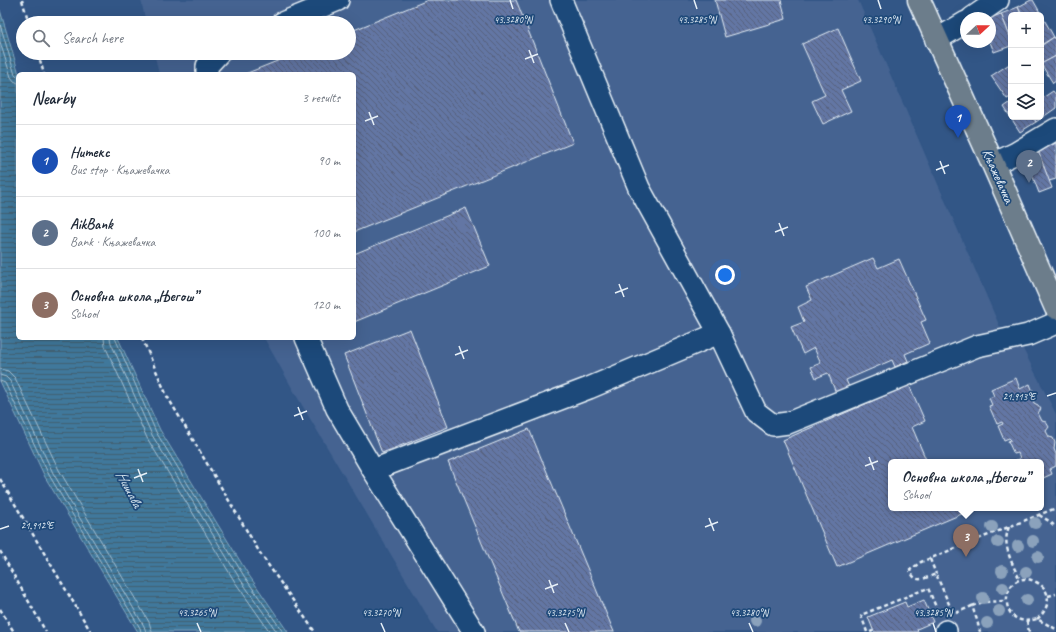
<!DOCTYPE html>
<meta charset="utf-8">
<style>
body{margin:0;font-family:Caveat,sans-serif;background:#f2f2f3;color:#1f2937}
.controls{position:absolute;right:12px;top:12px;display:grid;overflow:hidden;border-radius:6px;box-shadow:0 4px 16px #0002}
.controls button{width:36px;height:36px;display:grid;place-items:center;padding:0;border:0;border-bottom:1px solid #e0e1e3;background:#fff;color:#1f2937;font:20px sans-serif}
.compass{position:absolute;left:960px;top:12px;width:36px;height:36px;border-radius:50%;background:#fff;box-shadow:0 4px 16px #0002;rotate:69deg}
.you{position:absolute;left:725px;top:275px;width:14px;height:14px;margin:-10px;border:3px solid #fff;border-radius:50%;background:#1a73e8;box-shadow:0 0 0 6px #1a73e833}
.badge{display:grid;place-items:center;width:26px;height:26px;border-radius:50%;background:#84754c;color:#fff;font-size:13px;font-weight:700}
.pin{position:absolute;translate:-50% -33px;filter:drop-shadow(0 1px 2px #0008)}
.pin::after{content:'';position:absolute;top:21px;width:14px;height:12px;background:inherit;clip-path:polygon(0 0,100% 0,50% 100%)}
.popup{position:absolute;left:888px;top:459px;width:156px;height:52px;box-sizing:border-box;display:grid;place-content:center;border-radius:6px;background:#fff;filter:drop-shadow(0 1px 3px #0005);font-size:13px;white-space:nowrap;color:#747a83}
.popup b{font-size:15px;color:#1f2937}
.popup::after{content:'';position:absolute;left:50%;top:100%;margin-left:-8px;border:8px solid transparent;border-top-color:#fff}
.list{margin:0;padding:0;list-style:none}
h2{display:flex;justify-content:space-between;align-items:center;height:52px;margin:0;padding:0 16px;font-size:17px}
h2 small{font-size:13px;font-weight:400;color:#747a83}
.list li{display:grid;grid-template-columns:26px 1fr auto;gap:12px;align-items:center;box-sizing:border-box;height:72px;padding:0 16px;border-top:1px solid #e0e1e3}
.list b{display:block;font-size:15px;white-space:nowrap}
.list p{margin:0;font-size:13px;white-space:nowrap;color:#747a83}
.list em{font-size:13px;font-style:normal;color:#747a83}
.icon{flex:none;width:22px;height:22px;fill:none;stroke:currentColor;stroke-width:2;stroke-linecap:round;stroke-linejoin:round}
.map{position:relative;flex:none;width:1056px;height:632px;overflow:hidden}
.search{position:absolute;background:#fff;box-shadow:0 4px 16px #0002;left:16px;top:16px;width:340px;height:44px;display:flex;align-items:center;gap:10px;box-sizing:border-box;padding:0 14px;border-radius:22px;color:#747a83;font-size:15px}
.panel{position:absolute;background:#fff;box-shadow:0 4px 16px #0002;left:16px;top:72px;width:340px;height:268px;border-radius:6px}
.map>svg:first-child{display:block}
</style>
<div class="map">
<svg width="1056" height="632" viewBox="0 0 1056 632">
<defs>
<pattern id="water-rules" width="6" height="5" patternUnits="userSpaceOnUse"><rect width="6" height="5" fill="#40789b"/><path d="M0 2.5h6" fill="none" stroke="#436072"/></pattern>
<pattern id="building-back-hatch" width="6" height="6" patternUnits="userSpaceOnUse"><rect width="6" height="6" fill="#6376a4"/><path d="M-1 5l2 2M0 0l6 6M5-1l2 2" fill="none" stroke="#56617c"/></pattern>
</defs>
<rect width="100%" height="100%" fill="#325686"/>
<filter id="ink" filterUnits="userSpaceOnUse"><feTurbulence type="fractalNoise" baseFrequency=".025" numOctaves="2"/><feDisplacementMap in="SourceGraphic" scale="8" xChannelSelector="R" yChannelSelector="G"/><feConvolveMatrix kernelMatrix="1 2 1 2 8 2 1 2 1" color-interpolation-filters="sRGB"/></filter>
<g filter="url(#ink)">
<path fill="#446391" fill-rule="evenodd" d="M 141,0 L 858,0 L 1006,341 L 1021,345 L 1056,414 L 1056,632 L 437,632 L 296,395 L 264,338 L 354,338 L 354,74 L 159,74 L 154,53 L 349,53 L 349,23 L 146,23 ZM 891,462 L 1041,462 L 1041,508 L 891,508 Z"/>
<path fill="url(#water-rules)" stroke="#83a8c0" d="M 0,10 L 19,74 L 18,74 L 18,338 L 118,338 L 160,430 L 248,574 L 288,632 L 138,632 L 45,477 L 0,381 Z"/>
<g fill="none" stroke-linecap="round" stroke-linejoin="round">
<g stroke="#a5c1d3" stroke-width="1">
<path d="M 0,24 L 15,75 L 18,78"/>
<path d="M 0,42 L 11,77 L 14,81 L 18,83"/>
<path d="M 104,338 L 105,346 L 147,438 L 235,582 L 270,632"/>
<path d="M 110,338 L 111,343 L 152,435 L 240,579 L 277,632"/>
<path d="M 115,338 L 156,432 L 244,576 L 283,632"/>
<path d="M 0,369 L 8,371 L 15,378 L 59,470 L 149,622 L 152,632"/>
<path d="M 0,375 L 6,377 L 10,381 L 53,473 L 144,626 L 146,632"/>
<path d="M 0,381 L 5,383 L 49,475 L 140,628 L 141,632"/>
</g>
</g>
<g fill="url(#building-back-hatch)" stroke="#e8f1f8">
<path d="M 428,0 L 516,0 L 573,143 L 354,232 L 354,74 L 245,74 L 297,53 L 349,53 L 349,32 Z"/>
<path d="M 715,0 L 781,0 L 786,19 L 725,37 Z"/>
<path d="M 1031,0 L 1033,0 L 1054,37 L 1041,45 L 1041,15 L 1022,15 L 1018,7 Z"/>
<path d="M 1018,7 L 1021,15 L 1011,15 L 1011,39 L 1001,14 Z"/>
<path d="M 1001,14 L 1011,39 L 1011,46 L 994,52 L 990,42 L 990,18 Z"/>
<path d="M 838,28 L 861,81 L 841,90 L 851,111 L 823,124 L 812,101 L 825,95 L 802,44 Z"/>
<path d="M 1054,37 L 1056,40 L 1056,56 L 1041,64 L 1041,46 Z"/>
<path d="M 1056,56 L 1056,81 L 1053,83 L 1041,64 Z"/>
<path d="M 1011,63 L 1011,97 L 1007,99 L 991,76 Z"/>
<path d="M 1053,91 L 1056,95 L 1056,108 L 1036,122 L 1033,117 L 1041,117 L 1041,99 Z"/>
<path d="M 1011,102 L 1011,117 L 1033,117 L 1036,122 L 1020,132 L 1004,107 Z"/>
<path d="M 1056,143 L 1056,179 L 1049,181 L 1038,151 Z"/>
<path d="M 1038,151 L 1052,188 L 1039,193 L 1025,156 Z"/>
<path d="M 466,208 L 490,266 L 354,322 L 354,254 Z"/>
<path d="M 873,258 L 878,268 L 899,259 L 926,320 L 921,322 L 930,343 L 905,354 L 908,361 L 895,367 L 892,360 L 846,380 L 849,387 L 836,393 L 828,373 L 816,378 L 811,367 L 821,363 L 814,348 L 803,354 L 791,327 L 804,322 L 798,307 L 812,300 L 806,287 Z"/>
<path d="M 410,329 L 448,427 L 382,453 L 344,355 Z"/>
<path d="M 1016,378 L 1020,389 L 1030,384 L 1033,392 L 1032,397 L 1034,403 L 1038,405 L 1041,409 L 1038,413 L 1042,421 L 1046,422 L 1049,427 L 1046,431 L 1049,437 L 1053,438 L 1055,443 L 1054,449 L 1056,454 L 1056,466 L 1050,469 L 1052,474 L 1041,479 L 1041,462 L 1017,462 L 1016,460 L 1020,458 L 1018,453 L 1014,454 L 1008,441 L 1011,440 L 1009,438 L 1004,440 L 998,426 L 1003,424 L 1002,422 L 997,424 L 989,406 L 992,405 L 989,398 L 994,396 L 991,389 Z"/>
<path d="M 909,385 L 925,421 L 912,427 L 927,462 L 891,462 L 891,508 L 962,508 L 964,513 L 837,567 L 783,440 Z"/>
<path d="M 529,429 L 614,632 L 519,632 L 448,462 Z"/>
<path d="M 924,600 L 933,622 L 917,629 L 918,632 L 874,632 L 868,617 L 905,602 L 907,607 Z"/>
</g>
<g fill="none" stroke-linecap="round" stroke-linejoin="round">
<g stroke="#e8f1f8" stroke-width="24">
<g id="minor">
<path d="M 561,0 L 639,188 L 719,333 L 756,412 L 773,425 L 788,423 L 977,346 L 1028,335 L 1056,323"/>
<path d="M 972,18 L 998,0"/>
<path d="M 282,23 L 338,0"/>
<path d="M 936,40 L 966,22"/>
<path d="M 207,74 L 207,66 L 219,53"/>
<path d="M 993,164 L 1016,153 L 1056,129"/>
<path d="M 306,338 L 337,409 L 373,470 L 474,632"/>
<path d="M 373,470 L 589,388 L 719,333"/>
<path d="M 946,631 L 946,632"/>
</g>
</g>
<g stroke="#e8f1f8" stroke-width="25">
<path id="major" d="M 919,0 L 993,164 L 1056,308"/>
</g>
<g stroke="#e8f1f8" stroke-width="2.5" stroke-dasharray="4 3" stroke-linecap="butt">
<path d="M 22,0 L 29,23"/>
<path d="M 38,53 L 44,74"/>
<path d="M 142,338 L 167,396 L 260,553 L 315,632"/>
<path d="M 0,479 L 91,632"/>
<path d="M 1039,515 L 1049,521 L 1056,527"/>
<path d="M 1009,527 C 1001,545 1013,565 1020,580"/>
<path d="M 0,551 L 46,632"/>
<path d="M 930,559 L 936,574"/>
<path d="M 1048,596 L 1056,594"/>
<path d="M 972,606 L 983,602 L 1006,601"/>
<path d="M 0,609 L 14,632"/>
<path d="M 952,611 L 936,574 C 925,578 915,585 910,570 L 921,562 L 1056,508"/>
<path d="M 956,613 L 972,606 L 977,620 L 980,632"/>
<path d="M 1037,619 C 1050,609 1053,590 1036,582 C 1001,564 993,632 1037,619 L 1056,629"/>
<path d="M 1027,621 L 1029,632"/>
<path d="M 867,632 L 861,615 L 928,588 L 938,612"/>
<path d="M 870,632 L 873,631"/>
</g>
<use href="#minor" stroke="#1f4a7a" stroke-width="21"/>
<use href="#major" stroke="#6c7d8b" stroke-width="22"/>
</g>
<g fill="#8ba2bc">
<circle cx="1035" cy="523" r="6"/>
<circle cx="992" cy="527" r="6"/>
<circle cx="1033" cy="541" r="6"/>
<circle cx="998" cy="542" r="6"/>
<circle cx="1018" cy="546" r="6"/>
<circle cx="1038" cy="557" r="6"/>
<circle cx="1002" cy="571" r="6"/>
<circle cx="1026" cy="572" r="6"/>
<circle cx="1003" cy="588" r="6"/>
<circle cx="983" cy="598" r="6"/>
<circle cx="1027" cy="600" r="6"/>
<circle cx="999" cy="611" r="6"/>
<circle cx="755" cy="621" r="6"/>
<circle cx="987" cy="623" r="6"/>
</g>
</g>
<path fill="none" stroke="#e8f1f8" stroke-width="1.5" d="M 510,0 L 513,9M 694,0 L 697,9M 878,0 L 881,9M 529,50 L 534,63M 525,59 L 538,54M 369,112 L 374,125M 365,121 L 378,116M 940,161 L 945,174M 936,170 L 949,165M 779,223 L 784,236M 775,232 L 788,227M 619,284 L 624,297M 615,293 L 628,288M 459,346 L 464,359M 455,355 L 468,350M 1047,396 L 1056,393M 298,407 L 303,420M 294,416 L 307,411M 869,457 L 874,470M 865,466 L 878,461M 138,469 L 143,482M 134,478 L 147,473M 709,518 L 714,531M 705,527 L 718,522M 0,529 L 9,526M 549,580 L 554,593M 545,589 L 558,584M 197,623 L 201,632M 381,623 L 385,632M 565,623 L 569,632M 749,623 L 753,632M 933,623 L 936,632"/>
<g text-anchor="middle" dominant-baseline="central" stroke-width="3.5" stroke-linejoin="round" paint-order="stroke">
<g font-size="14" fill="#e8f1f8" stroke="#1f4a7a">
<text transform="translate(998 176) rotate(66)">Књажевачка</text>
</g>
<g font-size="15" font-style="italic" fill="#cfdfea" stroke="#1f4a7a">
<text transform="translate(129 489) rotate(62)">Нишава</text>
</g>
</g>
<g font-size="10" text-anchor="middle" fill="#e8f1f8" stroke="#1f4a7a" stroke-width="3.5" stroke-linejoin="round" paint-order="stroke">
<text x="513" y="23">43.3280°N</text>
<text x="697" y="23">43.3285°N</text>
<text x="881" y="23">43.3290°N</text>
<text x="1019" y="400">21.913°E</text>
<text x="37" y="529">21.912°E</text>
<text x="197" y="616">43.3265°N</text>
<text x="381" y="616">43.3270°N</text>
<text x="565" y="616">43.3275°N</text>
<text x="749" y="616">43.3280°N</text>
<text x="933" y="616">43.3285°N</text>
</g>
</svg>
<div class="controls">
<button>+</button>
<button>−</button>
<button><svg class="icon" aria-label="layers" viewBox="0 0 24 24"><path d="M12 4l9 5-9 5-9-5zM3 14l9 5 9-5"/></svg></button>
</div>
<svg class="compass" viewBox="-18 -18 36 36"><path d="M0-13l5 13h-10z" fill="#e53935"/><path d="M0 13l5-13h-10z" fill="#747a83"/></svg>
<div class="you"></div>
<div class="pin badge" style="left:958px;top:138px;background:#1a4fb4">1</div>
<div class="pin badge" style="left:1029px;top:183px;background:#5c6f8a">2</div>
<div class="pin badge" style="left:966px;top:557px;background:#8d6e63">3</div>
<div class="popup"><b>Основна школа „Његош”</b>School</div>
<div class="search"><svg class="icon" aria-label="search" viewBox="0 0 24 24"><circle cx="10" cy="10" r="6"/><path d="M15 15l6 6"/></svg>Search here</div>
<section class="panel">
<h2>Nearby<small>3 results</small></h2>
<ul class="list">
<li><span class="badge" style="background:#1a4fb4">1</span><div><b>Нитекс</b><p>Bus stop · Књажевачка</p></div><em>90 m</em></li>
<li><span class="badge" style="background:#5c6f8a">2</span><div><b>AikBank</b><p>Bank · Књажевачка</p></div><em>100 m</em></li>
<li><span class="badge" style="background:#8d6e63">3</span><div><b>Основна школа „Његош”</b><p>School</p></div><em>120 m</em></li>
</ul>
</section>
</div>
